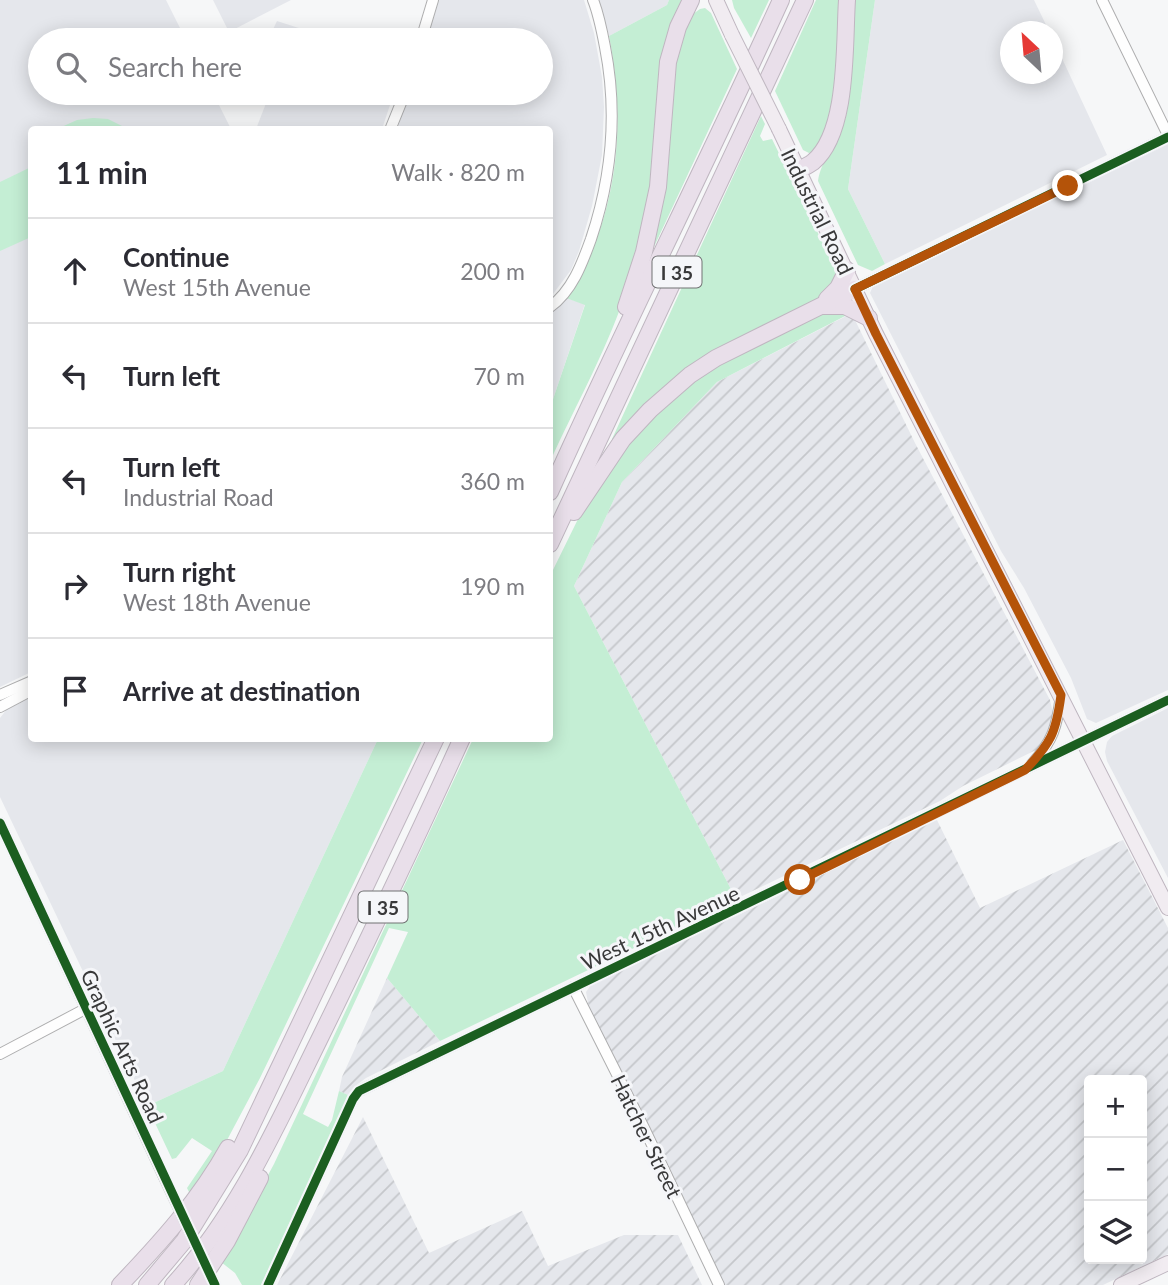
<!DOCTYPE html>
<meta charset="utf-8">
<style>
body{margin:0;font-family:Lato,sans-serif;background:#f2f2f3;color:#2b2b33}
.controls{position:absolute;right:21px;bottom:21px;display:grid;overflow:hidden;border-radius:7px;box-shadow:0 4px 18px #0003}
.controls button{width:63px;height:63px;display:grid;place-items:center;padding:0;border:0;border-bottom:2px solid #e1e1e2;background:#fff;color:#2b2b33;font:35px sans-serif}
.compass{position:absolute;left:1000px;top:21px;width:63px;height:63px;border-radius:50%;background:#fff;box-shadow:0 4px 18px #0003;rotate:334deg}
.stop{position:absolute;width:21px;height:21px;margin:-16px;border:5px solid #b45309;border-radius:50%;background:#fff}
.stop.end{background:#b45309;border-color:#fff;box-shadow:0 2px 7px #0008}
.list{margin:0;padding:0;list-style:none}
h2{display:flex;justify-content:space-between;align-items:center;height:91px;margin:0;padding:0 28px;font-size:30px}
h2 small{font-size:23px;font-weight:400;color:#7c7c81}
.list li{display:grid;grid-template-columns:46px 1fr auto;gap:21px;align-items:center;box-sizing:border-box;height:105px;padding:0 28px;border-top:2px solid #e1e1e2}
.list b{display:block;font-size:26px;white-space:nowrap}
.list p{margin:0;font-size:23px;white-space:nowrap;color:#7c7c81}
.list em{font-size:23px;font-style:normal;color:#7c7c81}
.icon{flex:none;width:38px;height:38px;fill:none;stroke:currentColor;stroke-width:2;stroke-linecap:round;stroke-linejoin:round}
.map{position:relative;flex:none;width:1168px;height:1285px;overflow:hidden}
.search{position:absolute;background:#fff;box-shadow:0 4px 18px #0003;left:28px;top:28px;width:525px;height:77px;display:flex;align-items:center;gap:18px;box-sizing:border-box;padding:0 24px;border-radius:38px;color:#7c7c81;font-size:26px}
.panel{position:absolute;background:#fff;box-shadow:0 4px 18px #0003;left:28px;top:126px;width:525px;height:616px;border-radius:7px}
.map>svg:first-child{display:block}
</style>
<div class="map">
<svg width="1168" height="1285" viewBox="0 0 1168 1285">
<defs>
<pattern id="industrial-furrows" width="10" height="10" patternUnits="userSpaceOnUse" patternTransform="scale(1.75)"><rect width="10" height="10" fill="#e5e7ec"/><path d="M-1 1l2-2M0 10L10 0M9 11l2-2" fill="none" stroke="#c5c7cb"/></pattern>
</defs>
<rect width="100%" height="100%" fill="#f6f7f8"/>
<g fill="#e5e7ec">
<path d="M 0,0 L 166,0 L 186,40 L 40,40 L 40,93 L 213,93 L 231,129 L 32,130 L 31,672 L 0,687 Z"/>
<path d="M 213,0 L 291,0 L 229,32 Z"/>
<path d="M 439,0 L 584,0 L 594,33 L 602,77 L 604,107 L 602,155 L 592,206 L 579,251 L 571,270 L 550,298 L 550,130 L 397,130 L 409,93 L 541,93 L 541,40 L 426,40 Z"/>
<path d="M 599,0 L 669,0 L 667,5 L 609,36 Z"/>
<path d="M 875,0 L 1034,0 L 1049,31 L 1010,32 L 1010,74 L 1052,74 L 1053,39 L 1107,155 L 885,264 L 848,189 Z"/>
<path d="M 277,21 L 336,40 L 268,40 Z"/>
<path d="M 270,93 L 394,93 L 382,129 L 256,129 Z"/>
<path d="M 1168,141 L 1168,690 L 1096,723 L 1087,719 L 1071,678 L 1024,588 L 1001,551 L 870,293 L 874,284 Z"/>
<path d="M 566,298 L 585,304 L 550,408 L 550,314 Z"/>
<path d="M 31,696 L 32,738 L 378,739 L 223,1071 L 147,1106 L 0,797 L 0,718 L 7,709 Z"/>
<path d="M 1168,708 L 1168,878 L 1107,761 L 1105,752 L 1107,742 L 1112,736 Z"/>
</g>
<g fill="url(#industrial-furrows)" fill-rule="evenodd">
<path d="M 850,314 L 855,320 L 915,443 L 1050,700 L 1054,718 L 1053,725 L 1038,749 L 963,786 L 940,801 L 736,899 L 574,586 L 622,482 L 717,382 Z"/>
<path d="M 937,820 L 980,908 L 1123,840 L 1168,928 L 1168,1254 L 1103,1285 L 722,1285 L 589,1008 L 586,992 L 591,985 ZM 1089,1080 L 1142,1080 L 1142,1259 L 1089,1259 Z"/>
<path d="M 387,978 L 440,1041 L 366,1078 L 355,1086 L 348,1095 L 339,1091 L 342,1077 Z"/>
<path d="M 363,1117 L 429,1253 L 522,1211 L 548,1266 L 624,1235 L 678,1235 L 702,1285 L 277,1285 Z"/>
</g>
<g fill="#c4eed4">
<path d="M 669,0 L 685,0 C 669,94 656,190 629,282 C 611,343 576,404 550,462 L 550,408 L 585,305 L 566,298 C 618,221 627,126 609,36 L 667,5 Z"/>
<path d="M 732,0 L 769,0 L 751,38 L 734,8 Z"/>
<path d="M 816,0 L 844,0 L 830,128 L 814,151 L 809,153 L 803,150 L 775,91 Z"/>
<path d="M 855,0 L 875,0 L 848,189 L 885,264 L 872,271 L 858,265 L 818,181 C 820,161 840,139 846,116 C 855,78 851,38 855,0 Z"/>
<path d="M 705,8 L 711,13 L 737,69 L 653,249 L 649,247 L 671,70 L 689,17 L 700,9 Z"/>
<path d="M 761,116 L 765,124 L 760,136 L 763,141 L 772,139 L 838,274 L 828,290 L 817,299 L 746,335 L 616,441 L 612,439 Z"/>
<path d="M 93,118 L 108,119 L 128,129 L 57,129 L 77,120 Z"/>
<path d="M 31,167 L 31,237 L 0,251 L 0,182 Z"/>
<path d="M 823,310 L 849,314 L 717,382 L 622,482 L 574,586 L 736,899 L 440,1041 L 387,978 L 408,932 L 389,928 L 303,1114 L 328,1127 L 332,1120 L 339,1091 L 348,1095 L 261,1285 L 242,1285 L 235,1273 L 221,1262 L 274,1164 L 473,739 L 550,738 L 550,576 L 580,515 L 608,471 L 640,429 L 706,371 Z"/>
<path d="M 378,739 L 423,739 L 260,1078 L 226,1142 L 191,1196 L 187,1188 L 212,1151 L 192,1138 L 176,1158 L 172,1159 L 147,1106 L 223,1071 Z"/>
</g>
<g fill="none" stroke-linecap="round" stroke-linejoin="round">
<g stroke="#aeaeaf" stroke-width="12">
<g id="minor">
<path d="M 1102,0 L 1168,135"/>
<path d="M 421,40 L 433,0"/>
<path d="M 390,130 L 405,93"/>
<path d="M 855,289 L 1168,137"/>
<path d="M 550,307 C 572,291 582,264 591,239 C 612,176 618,113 605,47 C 602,31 599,15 593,0"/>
<path d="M 0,695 L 32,681"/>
<path d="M 0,707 L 32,690"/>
<path d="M 1031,765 C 1053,741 1057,727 1061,695"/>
<path d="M 0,823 L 164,1177"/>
<path d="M 573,987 L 644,1128 L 719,1285"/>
<path d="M 0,1054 L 87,1008"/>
<path d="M 268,1285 L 353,1099 L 359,1091 L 1168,700"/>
</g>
</g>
<g stroke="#bfb6c0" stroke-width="16">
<g id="major">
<path d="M 716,0 L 732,35"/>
<path d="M 779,129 L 876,334 L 1168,908"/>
<path d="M 1121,1285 L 1168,1263"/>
</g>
</g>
<g stroke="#bfb6c0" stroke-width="18">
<g id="highway">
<path d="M 799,170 C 803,168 809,165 813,162 C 849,132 844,43 847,0"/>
<path d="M 827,299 L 838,288 L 847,270"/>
<path d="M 823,306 L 845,306 L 869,318"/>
<path d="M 626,307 L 644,252 L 658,187 L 668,62 L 678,27 L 691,0"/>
<path d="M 550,492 C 624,327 706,165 781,0"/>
<path d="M 574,512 L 623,439 L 650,410 L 690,375 L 716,358 L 855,289"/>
<path d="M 550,544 L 805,0"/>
<path d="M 120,1285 C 160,1243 200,1199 228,1148"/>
<path d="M 147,1285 L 184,1241 L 240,1150 L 436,738"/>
<path d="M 173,1285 C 238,1214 277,1125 319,1040 C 368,940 416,840 462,738"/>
<path d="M 198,1285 L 227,1241 L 260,1178"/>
</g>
</g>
<use href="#minor" stroke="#fefefe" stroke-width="10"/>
<use href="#major" stroke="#f1ecf1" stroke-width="14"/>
<use href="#highway" stroke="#e9dfea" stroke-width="16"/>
<g stroke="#aeaeaf" stroke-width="12" stroke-linecap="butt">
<path id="minor-bridge" d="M 164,1177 L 215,1285"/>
</g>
<g stroke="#bfb6c0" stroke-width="16" stroke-linecap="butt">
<path id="major-bridge" d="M 732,35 L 779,129"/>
</g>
<use href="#minor-bridge" stroke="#fefefe" stroke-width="10"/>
<use href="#major-bridge" stroke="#f1ecf1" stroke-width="14"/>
<g stroke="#f5f6f9" stroke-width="13">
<g id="cycleway">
<path d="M 855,289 L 1168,137"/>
<path d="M 0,823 L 215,1285"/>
<path d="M 268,1285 L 353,1099 L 359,1091 L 1168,700"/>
</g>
</g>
<use href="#cycleway" stroke="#1b5e20" stroke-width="9"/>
</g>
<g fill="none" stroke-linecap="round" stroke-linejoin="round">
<path stroke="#b45309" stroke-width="9" d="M 800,880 L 1025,770 C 1051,743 1056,733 1061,695 L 876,334 L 855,289 L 1068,186"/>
</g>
<g text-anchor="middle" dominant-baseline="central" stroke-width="6" stroke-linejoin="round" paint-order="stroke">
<g fill="#f5f6f9" stroke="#717273" stroke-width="2">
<rect x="652.5" y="256.5" width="49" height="31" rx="5"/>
<rect x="358.5" y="891.5" width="49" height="31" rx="5"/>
</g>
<g font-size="19" font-weight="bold" fill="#39393a">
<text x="677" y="272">I 35</text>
<text x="383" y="907">I 35</text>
</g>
<g font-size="21" fill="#39393a" stroke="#f5f6f9">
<text transform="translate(818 211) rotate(64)">Industrial Road</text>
<text transform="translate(660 927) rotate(-25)">West 15th Avenue</text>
<text transform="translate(123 1046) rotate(65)">Graphic Arts Road</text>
<text transform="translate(647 1136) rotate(64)">Hatcher Street</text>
</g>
</g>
</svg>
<div class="controls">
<button>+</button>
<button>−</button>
<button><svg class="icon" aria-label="layers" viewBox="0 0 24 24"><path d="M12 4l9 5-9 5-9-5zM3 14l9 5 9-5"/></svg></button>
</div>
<svg class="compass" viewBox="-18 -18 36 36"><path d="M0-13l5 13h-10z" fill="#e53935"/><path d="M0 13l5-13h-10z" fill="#7c7c81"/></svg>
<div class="stop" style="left:800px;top:880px"></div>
<div class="stop end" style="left:1068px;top:186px"></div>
<div class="search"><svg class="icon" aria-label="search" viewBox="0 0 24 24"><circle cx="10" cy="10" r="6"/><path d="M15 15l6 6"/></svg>Search here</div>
<section class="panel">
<h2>11 min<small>Walk · 820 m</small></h2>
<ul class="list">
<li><svg class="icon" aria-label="ahead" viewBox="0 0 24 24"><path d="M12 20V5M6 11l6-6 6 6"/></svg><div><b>Continue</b><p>West 15th Avenue</p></div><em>200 m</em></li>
<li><svg class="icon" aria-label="left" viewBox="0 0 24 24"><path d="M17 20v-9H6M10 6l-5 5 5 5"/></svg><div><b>Turn left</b></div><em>70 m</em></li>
<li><svg class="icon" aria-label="left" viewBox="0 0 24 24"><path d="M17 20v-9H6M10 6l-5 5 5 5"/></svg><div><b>Turn left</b><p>Industrial Road</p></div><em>360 m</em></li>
<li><svg class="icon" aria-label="right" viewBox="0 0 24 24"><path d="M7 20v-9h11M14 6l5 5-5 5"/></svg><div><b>Turn right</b><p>West 18th Avenue</p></div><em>190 m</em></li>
<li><svg class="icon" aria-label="arrive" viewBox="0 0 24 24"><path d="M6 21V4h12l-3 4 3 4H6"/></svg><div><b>Arrive at destination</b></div></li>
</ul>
</section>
</div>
